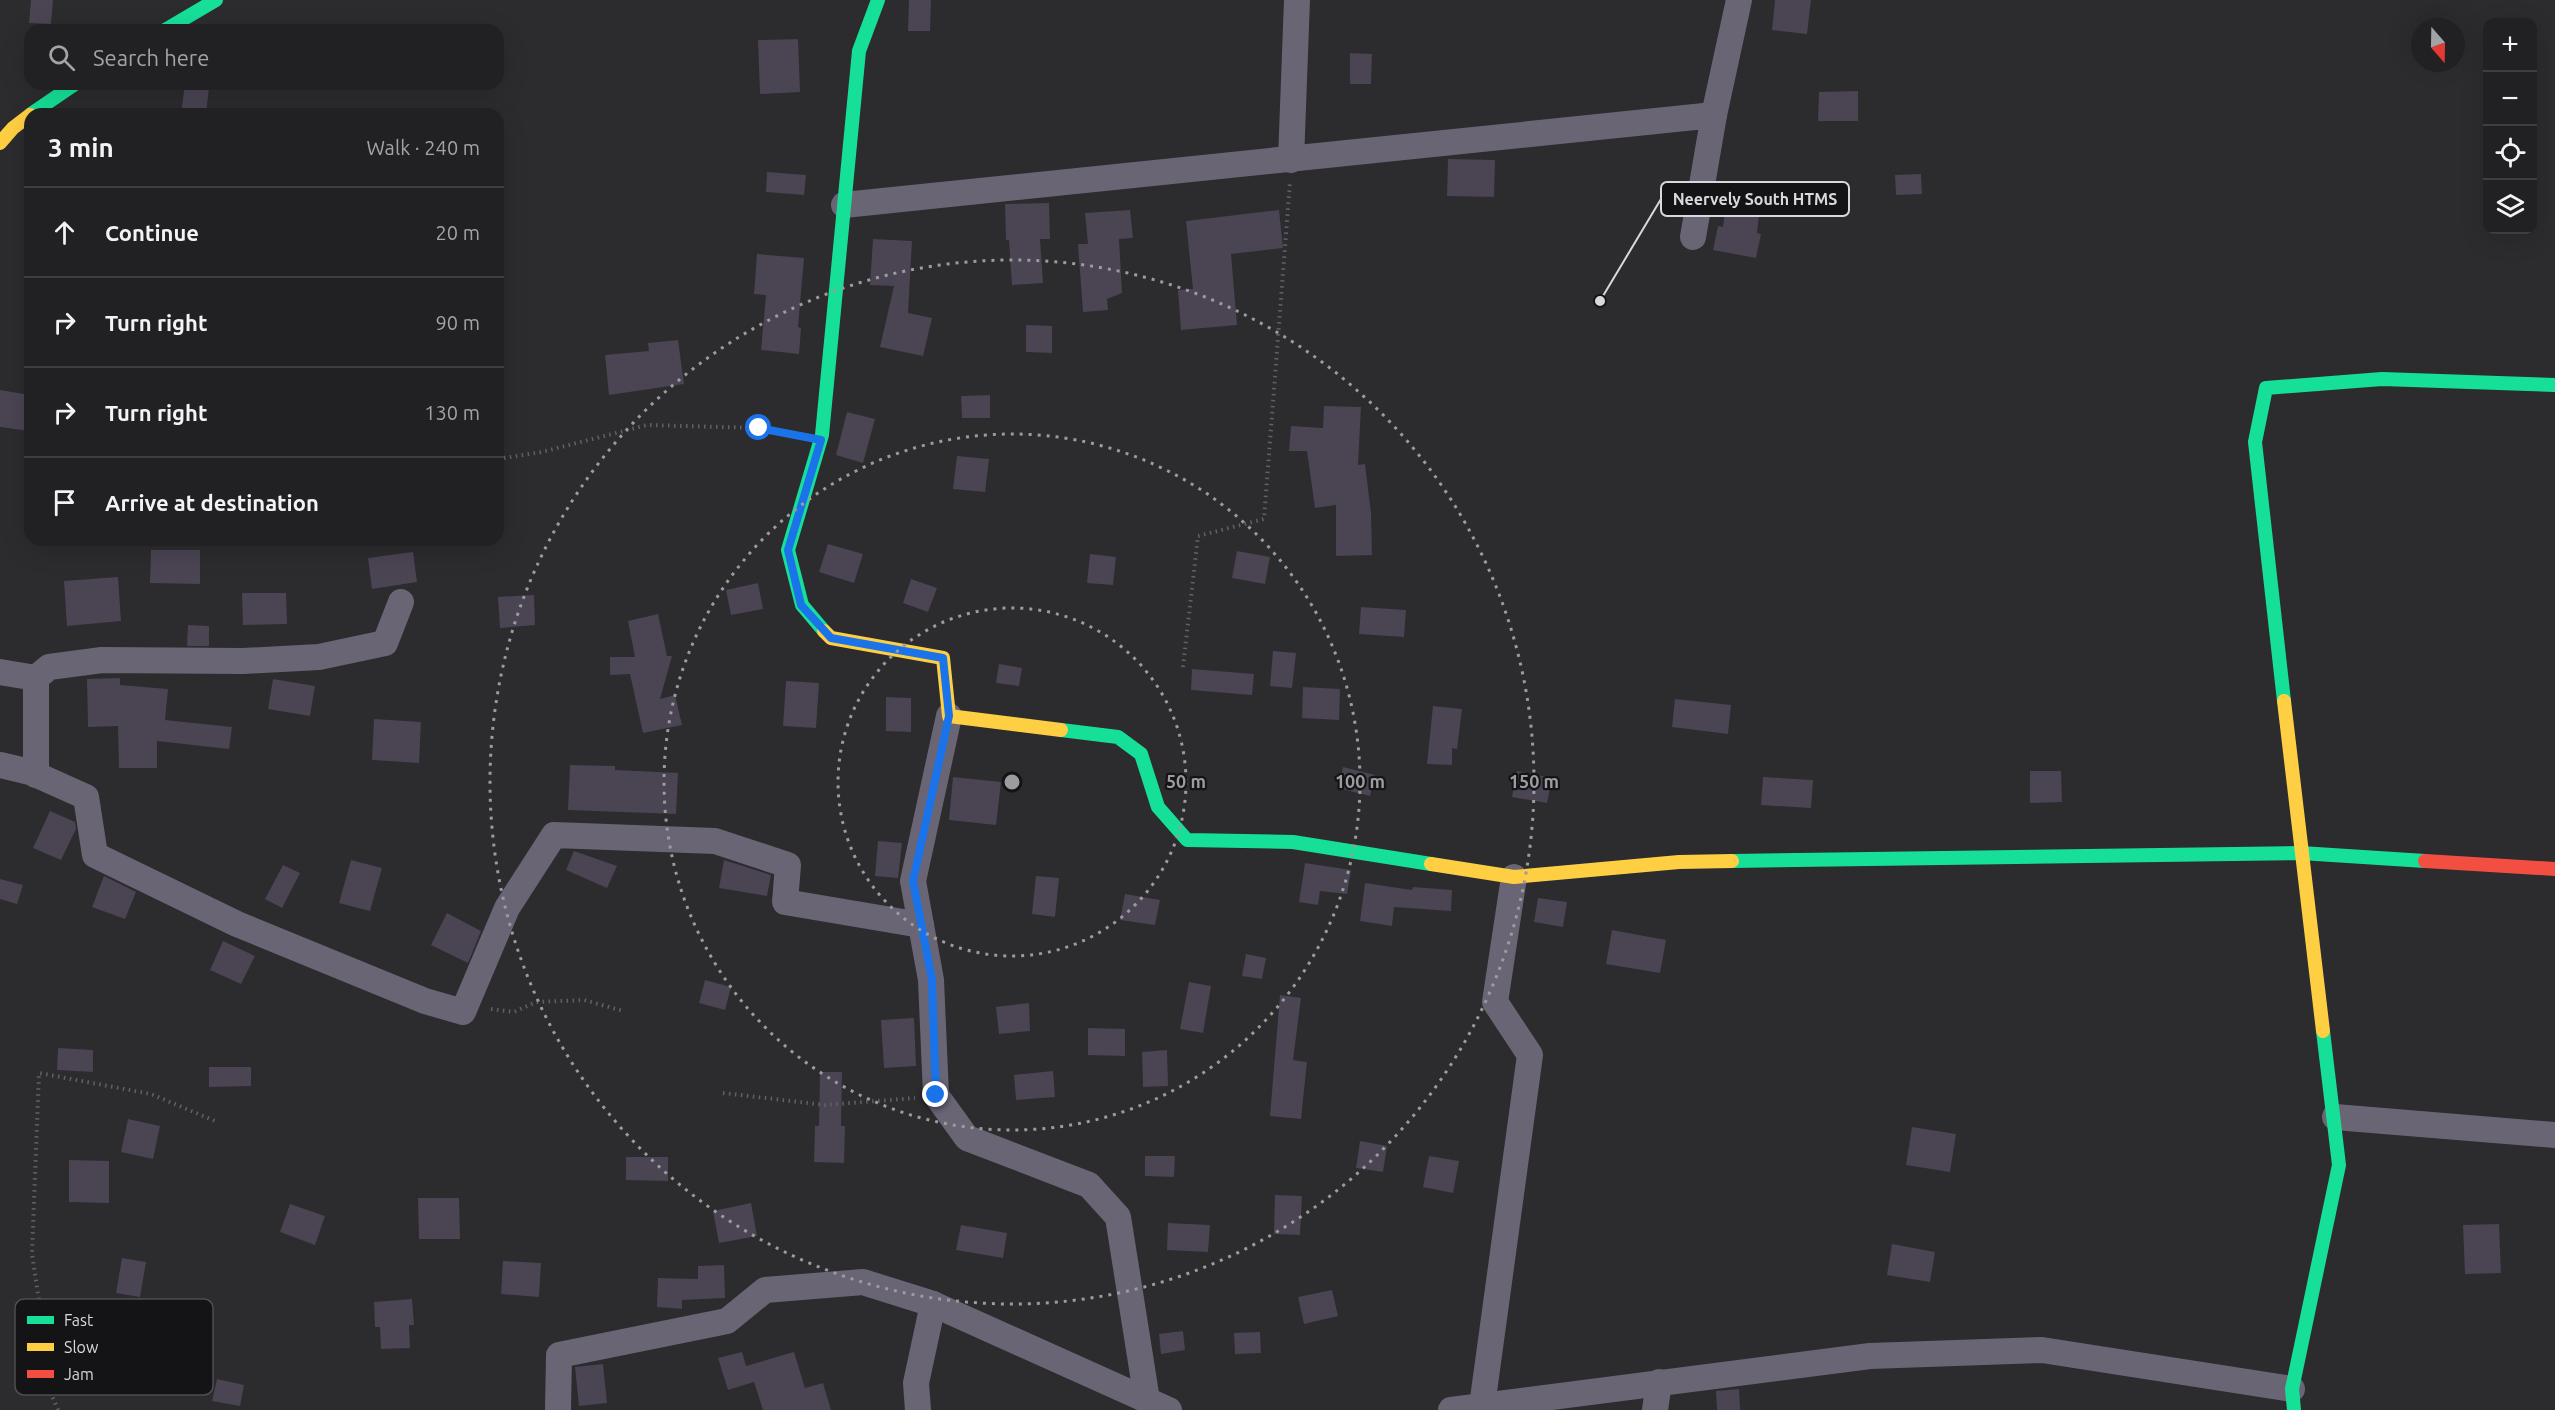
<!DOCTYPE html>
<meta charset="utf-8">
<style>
body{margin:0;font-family:Ubuntu,sans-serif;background:#2d2d2f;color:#f1f3f6}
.controls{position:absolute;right:18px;top:18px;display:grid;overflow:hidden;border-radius:12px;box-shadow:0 6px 24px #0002}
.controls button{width:54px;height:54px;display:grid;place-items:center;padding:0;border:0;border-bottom:2px solid #3e3e40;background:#212022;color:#f1f3f6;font:30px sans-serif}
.compass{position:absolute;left:2411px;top:18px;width:54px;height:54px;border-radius:50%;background:#212022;box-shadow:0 6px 24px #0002;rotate:160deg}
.stop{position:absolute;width:18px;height:18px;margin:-14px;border:4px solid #1a73e8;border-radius:50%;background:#fff}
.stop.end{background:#1a73e8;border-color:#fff;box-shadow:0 2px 6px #0008}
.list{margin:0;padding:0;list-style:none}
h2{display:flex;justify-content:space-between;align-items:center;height:78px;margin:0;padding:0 24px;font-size:26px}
h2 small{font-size:20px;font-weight:400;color:#a2a3a5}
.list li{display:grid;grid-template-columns:39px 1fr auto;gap:18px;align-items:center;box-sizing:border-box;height:90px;padding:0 24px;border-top:2px solid #3e3e40}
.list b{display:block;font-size:22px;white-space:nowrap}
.list em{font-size:20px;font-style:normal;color:#a2a3a5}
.icon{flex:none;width:33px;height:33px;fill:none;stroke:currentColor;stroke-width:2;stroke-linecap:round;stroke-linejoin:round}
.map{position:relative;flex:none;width:2555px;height:1410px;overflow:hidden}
.search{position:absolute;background:#212022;box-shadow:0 6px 24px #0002;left:24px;top:24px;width:480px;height:66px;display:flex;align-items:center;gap:15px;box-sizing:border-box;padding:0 21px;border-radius:18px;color:#a2a3a5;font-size:22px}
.panel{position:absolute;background:#212022;box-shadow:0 6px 24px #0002;left:24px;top:108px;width:480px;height:438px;border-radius:18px}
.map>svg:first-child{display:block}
</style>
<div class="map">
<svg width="2555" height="1410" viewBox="0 0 2555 1410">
<rect width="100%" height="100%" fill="#2c2b2e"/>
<g fill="#4a4453">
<path d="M 31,0 L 53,0 L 51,24 L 29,23 Z"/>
<path d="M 909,0 L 931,0 L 930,31 L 908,31 Z"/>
<path d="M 1775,0 L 1811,0 L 1807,34 L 1772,30 Z"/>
<path d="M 798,39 L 800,92 L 760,94 L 758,40 Z"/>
<path d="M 1350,53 L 1372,54 L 1371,84 L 1350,84 Z"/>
<path d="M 185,84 L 209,87 L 206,114 L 181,114 Z"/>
<path d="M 1858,91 L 1858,121 L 1818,121 L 1819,92 Z"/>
<path d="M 1448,159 L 1495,160 L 1494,197 L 1447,196 Z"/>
<path d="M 767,172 L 806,175 L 804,195 L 766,192 Z"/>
<path d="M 1921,174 L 1922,194 L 1896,195 L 1895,175 Z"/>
<path d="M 1727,195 L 1761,198 L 1757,233 L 1761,234 L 1756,258 L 1713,250 L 1718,226 L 1723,227 Z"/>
<path d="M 1049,203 L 1050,239 L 1040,239 L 1043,283 L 1012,285 L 1009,240 L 1006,240 L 1005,204 Z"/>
<path d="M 1130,210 L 1133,238 L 1119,239 L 1122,293 L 1107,299 L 1108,310 L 1083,312 L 1078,244 L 1088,244 L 1085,213 Z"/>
<path d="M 1279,210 L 1283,248 L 1231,254 L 1237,325 L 1181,330 L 1178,290 L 1193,289 L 1186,221 Z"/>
<path d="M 873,239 L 912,241 L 908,313 L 932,318 L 923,356 L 880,347 L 894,286 L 870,285 Z"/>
<path d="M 757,254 L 804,258 L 798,327 L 801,328 L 799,354 L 761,350 L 766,295 L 754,294 Z"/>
<path d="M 1026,325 L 1052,326 L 1052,353 L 1026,352 Z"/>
<path d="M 678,340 L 684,384 L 609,395 L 605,355 L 649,351 L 648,343 Z"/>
<path d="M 0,390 L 30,395 L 30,431 L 0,427 Z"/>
<path d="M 990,395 L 990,418 L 962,418 L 961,396 Z"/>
<path d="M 1324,406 L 1361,407 L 1358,465 L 1365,464 L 1371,513 L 1372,555 L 1336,556 L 1336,505 L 1315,508 L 1307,451 L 1289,451 L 1291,426 L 1323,428 Z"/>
<path d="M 847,412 L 875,419 L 863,463 L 836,455 Z"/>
<path d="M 957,456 L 989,459 L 985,492 L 953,489 Z"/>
<path d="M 828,544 L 863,554 L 854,583 L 819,572 Z"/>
<path d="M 151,550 L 200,550 L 200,584 L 150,583 Z"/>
<path d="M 1237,551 L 1270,557 L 1265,584 L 1232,578 Z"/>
<path d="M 413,552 L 417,582 L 372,589 L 368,558 Z"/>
<path d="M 1090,554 L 1116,557 L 1113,585 L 1087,583 Z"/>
<path d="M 118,577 L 121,621 L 67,626 L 64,581 Z"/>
<path d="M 911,579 L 937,588 L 928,612 L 903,603 Z"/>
<path d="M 758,583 L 763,609 L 731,615 L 726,590 Z"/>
<path d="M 242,593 L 286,593 L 287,624 L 243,625 Z"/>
<path d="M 534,595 L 535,625 L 500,628 L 498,597 Z"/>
<path d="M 1361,607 L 1406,610 L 1404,637 L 1359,634 Z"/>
<path d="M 658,614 L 667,656 L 672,656 L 660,699 L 675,695 L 682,725 L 643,733 L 630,674 L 610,675 L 610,657 L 635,657 L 628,621 Z"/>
<path d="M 188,625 L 209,626 L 209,646 L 187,646 Z"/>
<path d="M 1273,651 L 1296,653 L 1292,688 L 1270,686 Z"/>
<path d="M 999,664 L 1022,668 L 1019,686 L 996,683 Z"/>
<path d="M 1192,669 L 1254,674 L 1252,695 L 1191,690 Z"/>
<path d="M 120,678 L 120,685 L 168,689 L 165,720 L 232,727 L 229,749 L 157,741 L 157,768 L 119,768 L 118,726 L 88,727 L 87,679 Z"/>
<path d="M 273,679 L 315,686 L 310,716 L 268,709 Z"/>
<path d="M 786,681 L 819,683 L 816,728 L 783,726 Z"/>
<path d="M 1303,687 L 1340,689 L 1339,720 L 1302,718 Z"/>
<path d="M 886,697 L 911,698 L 911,732 L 886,731 Z"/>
<path d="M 1675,699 L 1731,705 L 1728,734 L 1672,727 Z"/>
<path d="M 1433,706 L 1462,709 L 1457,749 L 1452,748 L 1452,765 L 1427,764 Z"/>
<path d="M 374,719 L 421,722 L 419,763 L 372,760 Z"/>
<path d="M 570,765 L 615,766 L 615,770 L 678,773 L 676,814 L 568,810 Z"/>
<path d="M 1343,767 L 1375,775 L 1370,796 L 1338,788 Z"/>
<path d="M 1517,771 L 1552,778 L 1547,803 L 1512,797 Z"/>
<path d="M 2030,771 L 2061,771 L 2062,802 L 2030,803 Z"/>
<path d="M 953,777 L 1001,782 L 996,825 L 949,820 Z"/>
<path d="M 1763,777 L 1813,780 L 1811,808 L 1761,805 Z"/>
<path d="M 50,811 L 75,822 L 76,829 L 61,860 L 33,848 Z"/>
<path d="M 878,841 L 902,843 L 898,878 L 875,876 Z"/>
<path d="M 574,851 L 617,866 L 607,888 L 566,870 Z"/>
<path d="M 351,860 L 382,868 L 370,911 L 339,903 Z"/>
<path d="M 724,860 L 771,875 L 767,896 L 719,888 Z"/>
<path d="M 1305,863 L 1351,870 L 1347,894 L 1320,891 L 1318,905 L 1299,902 Z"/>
<path d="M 283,865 L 300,873 L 282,908 L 265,899 Z"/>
<path d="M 104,876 L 136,892 L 125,919 L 92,907 Z"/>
<path d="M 1036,876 L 1059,878 L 1055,917 L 1032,914 Z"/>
<path d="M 0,879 L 23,885 L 17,904 L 0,899 Z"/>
<path d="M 1365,883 L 1412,890 L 1413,887 L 1452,890 L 1451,911 L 1394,907 L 1392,926 L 1360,921 Z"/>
<path d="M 1125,894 L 1160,900 L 1155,925 L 1120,920 Z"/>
<path d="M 1538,898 L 1567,902 L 1563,927 L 1534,922 Z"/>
<path d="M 447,913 L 481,931 L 468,963 L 431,945 Z"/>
<path d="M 1612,930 L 1666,940 L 1660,973 L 1606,964 Z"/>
<path d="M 223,941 L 255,956 L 241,984 L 210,970 Z"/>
<path d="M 1246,954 L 1266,958 L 1262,979 L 1242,976 Z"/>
<path d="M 705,980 L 731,987 L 725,1010 L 699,1003 Z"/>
<path d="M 1189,982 L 1211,986 L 1203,1033 L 1180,1029 Z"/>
<path d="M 1280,995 L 1301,998 L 1293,1060 L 1307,1062 L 1301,1119 L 1270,1116 Z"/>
<path d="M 1029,1003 L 1030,1031 L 999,1034 L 996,1007 Z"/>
<path d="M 914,1018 L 916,1066 L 884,1068 L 881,1020 Z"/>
<path d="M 1088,1028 L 1125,1029 L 1125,1056 L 1088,1055 Z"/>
<path d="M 58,1048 L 93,1050 L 93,1072 L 57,1070 Z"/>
<path d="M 1167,1050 L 1168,1086 L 1143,1087 L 1142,1052 Z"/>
<path d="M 209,1067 L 251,1067 L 251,1086 L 209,1087 Z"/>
<path d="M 1053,1071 L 1055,1097 L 1016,1100 L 1014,1075 Z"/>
<path d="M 820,1072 L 842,1072 L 841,1126 L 845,1126 L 844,1163 L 814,1162 L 815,1126 L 819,1126 Z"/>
<path d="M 128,1119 L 160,1126 L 153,1159 L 121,1152 Z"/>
<path d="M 1912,1127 L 1956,1134 L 1950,1172 L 1906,1165 Z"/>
<path d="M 1360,1141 L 1387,1146 L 1383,1172 L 1356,1168 Z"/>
<path d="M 1145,1156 L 1175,1156 L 1174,1177 L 1145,1176 Z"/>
<path d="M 1429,1156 L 1459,1161 L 1453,1193 L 1423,1187 Z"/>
<path d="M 626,1157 L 668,1157 L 668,1181 L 626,1180 Z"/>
<path d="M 69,1160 L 109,1161 L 109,1203 L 69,1202 Z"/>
<path d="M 1275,1195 L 1302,1196 L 1300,1235 L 1274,1234 Z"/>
<path d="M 418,1198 L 459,1198 L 460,1239 L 419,1239 Z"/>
<path d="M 751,1203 L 757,1236 L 719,1243 L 713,1211 Z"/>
<path d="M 290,1204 L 325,1216 L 315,1245 L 280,1232 Z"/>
<path d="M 1168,1223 L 1210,1225 L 1208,1252 L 1167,1250 Z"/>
<path d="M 2499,1224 L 2501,1273 L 2465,1274 L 2463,1225 Z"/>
<path d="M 961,1225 L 1007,1233 L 1003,1258 L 956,1250 Z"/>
<path d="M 1892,1244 L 1935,1252 L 1930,1282 L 1887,1275 Z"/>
<path d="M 122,1258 L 146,1262 L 140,1297 L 116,1293 Z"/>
<path d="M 503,1261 L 541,1263 L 539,1297 L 501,1294 Z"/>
<path d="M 724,1265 L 725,1298 L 682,1300 L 682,1309 L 657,1307 L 658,1278 L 698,1279 L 698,1266 Z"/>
<path d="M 1332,1290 L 1338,1316 L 1304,1324 L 1298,1297 Z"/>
<path d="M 412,1299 L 414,1325 L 409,1325 L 410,1348 L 381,1349 L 380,1327 L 375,1327 L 374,1302 Z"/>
<path d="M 1183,1331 L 1185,1350 L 1161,1354 L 1159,1334 Z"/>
<path d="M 1260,1332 L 1261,1353 L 1235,1354 L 1234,1333 Z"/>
<path d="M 742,1352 L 746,1366 L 794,1352 L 805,1388 L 823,1383 L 831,1410 L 763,1410 L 754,1382 L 728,1390 L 718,1358 Z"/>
<path d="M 603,1364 L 607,1403 L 579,1406 L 575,1367 Z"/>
<path d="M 217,1379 L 244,1385 L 240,1406 L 212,1401 Z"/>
<path d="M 1739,1389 L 1740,1410 L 1717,1410 L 1716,1391 Z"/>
</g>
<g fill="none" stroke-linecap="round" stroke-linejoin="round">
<g stroke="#63606a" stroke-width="4" stroke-dasharray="1.5 4.5" stroke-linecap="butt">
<path d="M 498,459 L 542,452 L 647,425 L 759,428 L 794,435"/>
<path d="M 1183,667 L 1198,536 L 1264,519 L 1290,182"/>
<path d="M 491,1009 L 514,1012 L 536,1002 L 584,1000 L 623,1011"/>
<path d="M 723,1093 L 825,1105 L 915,1098"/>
<path d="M 58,1410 L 46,1382 L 47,1354 L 32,1254 L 39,1073 L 151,1094 L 215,1121"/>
</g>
<g stroke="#6a6575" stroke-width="26">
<path d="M 1714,115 L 1739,0"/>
<path d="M 1291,160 L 1297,0"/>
<path d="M 844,205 L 1714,115 L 1693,237"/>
<path d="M 0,672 L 36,678 L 36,775"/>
<path d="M 36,678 L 49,667 L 102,660 L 243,661 L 319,657 L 385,643 L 401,602"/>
<path d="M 949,716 L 913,881 L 931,980 L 936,1095 L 967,1138 L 1089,1185 L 1118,1217 L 1147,1400"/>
<path d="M 0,765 L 30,772 L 86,797 L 95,855 L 237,924 L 425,1001 L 463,1012 L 507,908 L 554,835 L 715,841 L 788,865 L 785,902 L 921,925"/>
<path d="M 2335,1117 L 2555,1135"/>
<path d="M 1482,1406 L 1530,1055 L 1495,1002 L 1514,877"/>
<path d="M 558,1410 L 559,1355 L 727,1321 L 765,1290 L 863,1282 L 933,1304 L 1169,1410"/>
<path d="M 918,1410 L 916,1383 L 933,1304"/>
<path d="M 1451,1410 L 1870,1356 L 2042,1350 L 2292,1389"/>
<path d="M 1655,1410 L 1659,1382"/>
</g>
<g stroke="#16e098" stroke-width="14">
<path d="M 165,30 L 216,0"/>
<path d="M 31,114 L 75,84"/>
<path d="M 824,631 L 802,605 L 788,550 L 822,435 L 859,51 L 878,0"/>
<path d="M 2284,701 L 2255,442 L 2266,388 L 2382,379 L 2555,385"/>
<path d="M 1061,730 L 1118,737 L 1141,754 L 1158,807 L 1187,840 L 1293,842 L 1431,864"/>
<path d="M 1732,861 L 2301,853 L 2425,861"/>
<path d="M 2294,1410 L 2292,1389 L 2339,1165 L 2323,1031"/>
</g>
<g stroke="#ffcf43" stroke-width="14">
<path d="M 0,143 L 13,128 L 30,115"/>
<path d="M 824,631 L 831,638 L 943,658 L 949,716 L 1061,730"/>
<path d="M 2284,701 L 2323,1031"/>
<path d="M 1431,864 L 1514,877 L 1679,862 L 1732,861"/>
</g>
<path stroke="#f24e42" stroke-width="14" d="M 2425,861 L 2555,869"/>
</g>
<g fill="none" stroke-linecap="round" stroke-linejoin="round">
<path stroke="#1a73e8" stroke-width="8" d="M 759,428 L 821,440 L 788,550 L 801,605 L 831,638 L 943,658 L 949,716 L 913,881 L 932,980 L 936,1095"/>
</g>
<g fill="none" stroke="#9c9b9f" stroke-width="3" stroke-dasharray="3 6">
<circle cx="1012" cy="782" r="174"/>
<circle cx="1012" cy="782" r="348"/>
<circle cx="1012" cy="782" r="522"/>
</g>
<rect x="15" y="1299" width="198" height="96" rx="9" fill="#141315" stroke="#4f4e51" stroke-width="1.5"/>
<rect x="27" y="1316" width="27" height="8" fill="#16e098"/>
<rect x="27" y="1343" width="27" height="8" fill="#ffcf43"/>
<rect x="27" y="1370" width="27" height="8" fill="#f24e42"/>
<g font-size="16" fill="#d9d8dc">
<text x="64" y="1326">Fast</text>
<text x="64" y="1353">Slow</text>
<text x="64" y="1380">Jam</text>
</g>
<circle cx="1012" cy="782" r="9" fill="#9c9b9f" stroke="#141315" stroke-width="3"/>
<g font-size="18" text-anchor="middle" font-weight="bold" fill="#9c9b9f" stroke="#141315" stroke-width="4.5" stroke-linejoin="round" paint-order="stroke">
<text x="1186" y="788">50 m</text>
<text x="1360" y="788">100 m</text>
<text x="1534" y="788">150 m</text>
</g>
<path fill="none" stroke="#d9d8dc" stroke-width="2" d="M1600 301L1661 199"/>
<circle fill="#d9d8dc" stroke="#141315" stroke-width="2" cx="1600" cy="301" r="6"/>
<rect fill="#141315" stroke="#d9d8dc" stroke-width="2" x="1661" y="182" width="188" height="34" rx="6"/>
<g font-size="16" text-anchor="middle" font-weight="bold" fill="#d9d8dc">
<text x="1755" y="205">Neervely South HTMS</text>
</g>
</svg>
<div class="controls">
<button>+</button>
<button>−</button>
<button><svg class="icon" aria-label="locate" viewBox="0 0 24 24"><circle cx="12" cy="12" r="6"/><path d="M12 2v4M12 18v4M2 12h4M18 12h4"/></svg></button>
<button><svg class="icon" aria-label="layers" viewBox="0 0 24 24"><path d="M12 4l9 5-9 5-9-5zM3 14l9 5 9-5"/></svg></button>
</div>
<svg class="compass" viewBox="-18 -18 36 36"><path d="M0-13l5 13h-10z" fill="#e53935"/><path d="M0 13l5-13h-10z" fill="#a2a3a5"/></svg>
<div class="stop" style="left:759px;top:428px"></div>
<div class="stop end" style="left:936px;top:1095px"></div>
<div class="search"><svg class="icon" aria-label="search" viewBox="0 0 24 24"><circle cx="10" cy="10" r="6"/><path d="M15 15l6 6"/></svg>Search here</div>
<section class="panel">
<h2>3 min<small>Walk · 240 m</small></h2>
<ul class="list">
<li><svg class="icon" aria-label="ahead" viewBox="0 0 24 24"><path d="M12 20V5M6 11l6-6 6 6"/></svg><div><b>Continue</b></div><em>20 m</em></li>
<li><svg class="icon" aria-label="right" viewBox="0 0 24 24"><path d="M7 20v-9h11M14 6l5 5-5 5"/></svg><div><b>Turn right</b></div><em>90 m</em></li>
<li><svg class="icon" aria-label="right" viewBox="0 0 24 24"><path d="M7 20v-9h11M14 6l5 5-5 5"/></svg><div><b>Turn right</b></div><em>130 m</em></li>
<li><svg class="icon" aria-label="arrive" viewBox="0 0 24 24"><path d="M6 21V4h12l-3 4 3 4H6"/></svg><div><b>Arrive at destination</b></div></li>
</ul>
</section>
</div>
